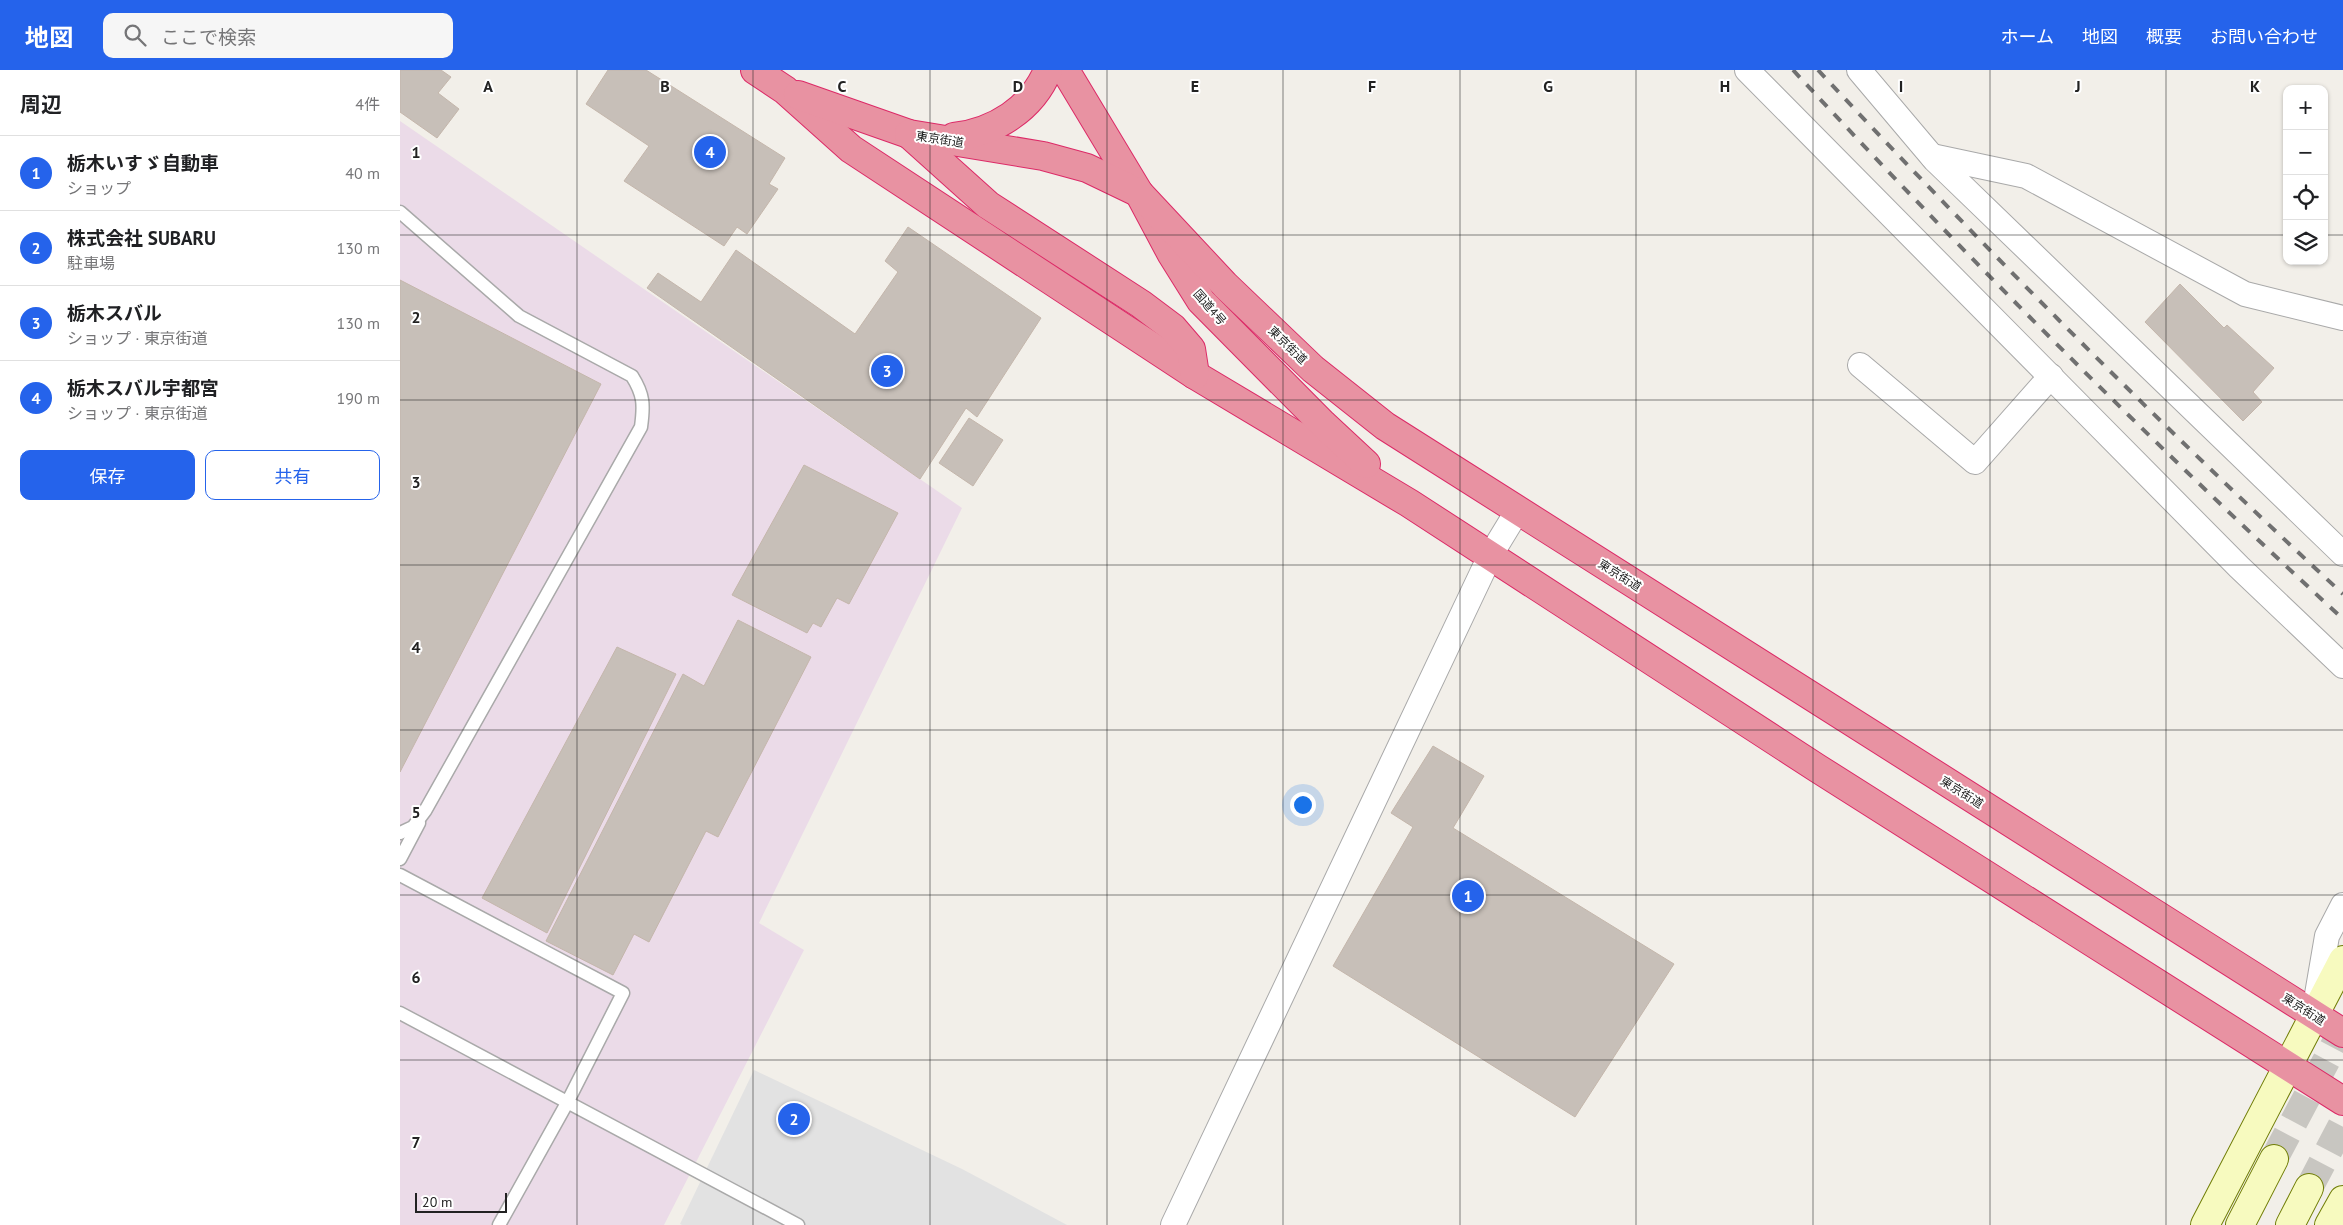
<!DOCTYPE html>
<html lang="ja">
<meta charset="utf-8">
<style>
body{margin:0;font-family:"PT Sans","Noto Sans JP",sans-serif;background:#f6f6f6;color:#202124}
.controls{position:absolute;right:15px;top:15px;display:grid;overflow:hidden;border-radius:10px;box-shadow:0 1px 4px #0004}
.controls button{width:45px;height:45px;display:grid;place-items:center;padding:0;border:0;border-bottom:1px solid #e0e0e0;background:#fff;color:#202124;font:25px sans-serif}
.scale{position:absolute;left:15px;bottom:12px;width:92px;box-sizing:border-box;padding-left:5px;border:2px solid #222;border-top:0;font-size:14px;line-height:18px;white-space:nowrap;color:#222;-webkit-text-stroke:4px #fff;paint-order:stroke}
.you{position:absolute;left:902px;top:734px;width:18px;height:18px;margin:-12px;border:4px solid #fff;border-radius:50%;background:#1a73e8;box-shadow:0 0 0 8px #1a73e833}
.badge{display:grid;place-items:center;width:32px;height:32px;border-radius:50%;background:#2563eb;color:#fff;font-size:16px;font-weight:700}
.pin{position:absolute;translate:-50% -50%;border:2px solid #fff;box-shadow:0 1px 5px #0006}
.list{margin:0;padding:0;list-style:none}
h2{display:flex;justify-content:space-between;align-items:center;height:65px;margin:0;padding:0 20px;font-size:21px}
h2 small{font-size:16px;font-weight:400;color:#757577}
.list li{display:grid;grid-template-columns:32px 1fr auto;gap:15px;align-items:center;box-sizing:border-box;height:75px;padding:0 20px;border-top:1px solid #e0e0e0}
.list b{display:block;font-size:19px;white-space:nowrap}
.list p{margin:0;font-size:16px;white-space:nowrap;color:#757577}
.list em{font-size:16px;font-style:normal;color:#757577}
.actions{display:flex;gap:10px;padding:15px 20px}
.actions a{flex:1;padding:11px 0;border:1px solid #2563eb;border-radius:10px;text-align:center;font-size:18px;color:#2563eb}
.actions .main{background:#2563eb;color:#fff}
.icon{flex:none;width:28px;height:28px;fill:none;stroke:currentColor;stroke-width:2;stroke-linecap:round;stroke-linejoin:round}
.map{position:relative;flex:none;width:1943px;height:1155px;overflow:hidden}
header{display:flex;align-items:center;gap:30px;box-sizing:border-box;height:70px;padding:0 25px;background:#2563eb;color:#fff}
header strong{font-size:24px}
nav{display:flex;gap:28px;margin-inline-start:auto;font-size:18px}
.search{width:350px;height:45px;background:#f6f6f6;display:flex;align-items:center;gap:12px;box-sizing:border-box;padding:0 18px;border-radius:10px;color:#757577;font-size:19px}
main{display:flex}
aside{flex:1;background:#fff}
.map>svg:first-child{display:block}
</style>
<header>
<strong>地図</strong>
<div class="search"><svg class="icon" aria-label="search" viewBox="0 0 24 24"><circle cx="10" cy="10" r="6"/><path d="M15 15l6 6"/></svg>ここで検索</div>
<nav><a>ホーム</a><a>地図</a><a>概要</a><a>お問い合わせ</a></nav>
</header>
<main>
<aside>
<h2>周辺<small>4件</small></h2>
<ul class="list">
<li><span class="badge">1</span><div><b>栃木いすゞ自動車</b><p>ショップ</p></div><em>40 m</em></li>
<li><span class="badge">2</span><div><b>株式会社 SUBARU</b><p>駐車場</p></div><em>130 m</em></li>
<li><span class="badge">3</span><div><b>栃木スバル</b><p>ショップ · 東京街道</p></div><em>130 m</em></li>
<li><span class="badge">4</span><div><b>栃木スバル宇都宮</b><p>ショップ · 東京街道</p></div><em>190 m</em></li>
</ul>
<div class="actions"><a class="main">保存</a><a>共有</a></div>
</aside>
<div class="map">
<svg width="1943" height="1155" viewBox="0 0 1943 1155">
<rect width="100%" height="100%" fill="#f2efe9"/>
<path fill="#ebdbe8" d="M 0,51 L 562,438 L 359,853 L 404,880 L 264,1155 L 0,1155 Z"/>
<path fill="#e2e2e2" d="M 354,1000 L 562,1099 L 667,1155 L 282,1155 L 280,1154 Z"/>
<g fill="#c7bfb8" stroke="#c4b6ab">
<path d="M 0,0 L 41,0 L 51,7 L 38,23 L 59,39 L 37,68 L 0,42 Z"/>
<path d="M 208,0 L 246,0 L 385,88 L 369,114 L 378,119 L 347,164 L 337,157 L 324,176 L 224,111 L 249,76 L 186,34 Z"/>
<path d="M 508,157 L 641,248 L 577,347 L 566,338 L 520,409 L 247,218 L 258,203 L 301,232 L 336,180 L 455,264 L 498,202 L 485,191 Z"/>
<path d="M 0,210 L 201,314 L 0,702 Z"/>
<path d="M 1780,214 L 1824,258 L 1827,255 L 1874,298 L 1853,322 L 1862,332 L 1843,351 L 1745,252 Z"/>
<path d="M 569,348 L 603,370 L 573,416 L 539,393 Z"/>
<path d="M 404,395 L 498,443 L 449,534 L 437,528 L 421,557 L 413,553 L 407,563 L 332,525 Z"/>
<path d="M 338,550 L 411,587 L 318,767 L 306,761 L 249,872 L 234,864 L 213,905 L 146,871 L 283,604 L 304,616 Z"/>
<path d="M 217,577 L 276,604 L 147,863 L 82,828 Z"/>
<path d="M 1033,676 L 1084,706 L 1053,758 L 1274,894 L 1175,1047 L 933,896 L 1013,757 L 991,743 Z"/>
</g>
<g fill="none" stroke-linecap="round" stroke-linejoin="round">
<g stroke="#c8c6c1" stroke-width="28" stroke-dasharray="28 14" stroke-linecap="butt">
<path d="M 1874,1089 L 1943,959"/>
<path d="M 1909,1118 L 1943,1053"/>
</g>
<g stroke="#a9a9a9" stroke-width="15">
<g id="lane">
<path d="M 0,142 L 119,246 L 232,306 C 244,325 244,335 241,357 L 25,741 L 13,757 L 0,763"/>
<path d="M 0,789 L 19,753"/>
<path d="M 0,805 L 223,923 L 167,1033 L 99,1155"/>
<path d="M 0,943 L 398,1155"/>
</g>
</g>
<g stroke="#a9a9a9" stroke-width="26">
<g id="street">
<path d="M 1347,0 L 1839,497 L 1943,596"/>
<path d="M 1459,0 L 1535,90 L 1943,484"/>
<path d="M 1532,86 L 1626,106 L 1845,224 L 1943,248"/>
<path d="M 1460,295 L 1575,392 L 1651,306"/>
<path d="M 1915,936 L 1927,866 L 1943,835"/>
<path d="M 773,1155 L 1090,486 L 1118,440"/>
</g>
</g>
<g stroke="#707d05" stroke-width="30">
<g id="secondary">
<path d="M 1805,1155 L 1943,890"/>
<path d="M 1840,1155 L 1874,1089"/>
<path d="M 1890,1155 L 1909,1118"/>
<path d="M 1929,1155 L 1943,1130"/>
</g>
</g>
<g stroke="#dc2a67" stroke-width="30">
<g id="highway">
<path d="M 355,0 L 385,20 L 451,79 L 795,305 L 1009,433 L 1417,698 L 1943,1031"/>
<path d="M 665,0 L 739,123 L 771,183 L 801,231 L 923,354 L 966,394"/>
<path d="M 398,25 L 509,64 L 643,86 L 687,98 L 739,123 L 825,215 L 913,299 L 985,356 L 1943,963"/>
<path d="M 509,64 L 588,135 L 741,234 L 773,258 L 791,279 L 795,305"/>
<path d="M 554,67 C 595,62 632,39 648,0"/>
</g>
</g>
<use href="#lane" stroke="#fff" stroke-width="12"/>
<use href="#street" stroke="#fff" stroke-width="24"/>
<use href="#secondary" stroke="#f7fabf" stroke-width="28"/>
<use href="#highway" stroke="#e892a2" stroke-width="28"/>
<g stroke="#707070" stroke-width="4" stroke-dasharray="10 10" stroke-linecap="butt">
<path d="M 1393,0 C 1569,190 1752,373 1943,549"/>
<path d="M 1418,0 C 1587,181 1761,356 1943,524"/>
</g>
</g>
<path fill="none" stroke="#222" stroke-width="1" stroke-opacity="0.55" d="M 177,0 L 177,1155M 353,0 L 353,1155M 530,0 L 530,1155M 707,0 L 707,1155M 883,0 L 883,1155M 1060,0 L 1060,1155M 1236,0 L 1236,1155M 1413,0 L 1413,1155M 1590,0 L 1590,1155M 1766,0 L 1766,1155M 0,165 L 1887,165M 1924,165 L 1943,165M 0,330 L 1943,330M 0,495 L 1943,495M 0,660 L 1943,660M 0,825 L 1943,825M 0,990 L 1943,990"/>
<g text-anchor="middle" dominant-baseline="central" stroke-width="4" stroke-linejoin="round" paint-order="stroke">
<g font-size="12" fill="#222" stroke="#fff">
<text transform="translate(540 69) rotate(9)">東京街道</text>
<text transform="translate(810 237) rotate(49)">国道4号</text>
<text transform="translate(888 275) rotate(44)">東京街道</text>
<text transform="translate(1220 505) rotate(32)">東京街道</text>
<text transform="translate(1562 722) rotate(32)">東京街道</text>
<text transform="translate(1904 939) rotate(32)">東京街道</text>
</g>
</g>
<g font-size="16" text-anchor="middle" font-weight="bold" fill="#222" stroke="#fff" stroke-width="4" stroke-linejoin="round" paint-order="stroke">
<text x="88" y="22">A</text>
<text x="265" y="22">B</text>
<text x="442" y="22">C</text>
<text x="618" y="22">D</text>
<text x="795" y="22">E</text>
<text x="972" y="22">F</text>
<text x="1148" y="22">G</text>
<text x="1325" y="22">H</text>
<text x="1501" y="22">I</text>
<text x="1678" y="22">J</text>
<text x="1855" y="22">K</text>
<text x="16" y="88">1</text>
<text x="16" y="253">2</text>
<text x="16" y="418">3</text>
<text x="16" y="583">4</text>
<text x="16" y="748">5</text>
<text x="16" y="913">6</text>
<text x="16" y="1078">7</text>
</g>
</svg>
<div class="controls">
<button>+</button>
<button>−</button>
<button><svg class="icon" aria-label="locate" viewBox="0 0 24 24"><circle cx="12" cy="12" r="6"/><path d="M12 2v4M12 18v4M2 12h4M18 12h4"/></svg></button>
<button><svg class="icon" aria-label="layers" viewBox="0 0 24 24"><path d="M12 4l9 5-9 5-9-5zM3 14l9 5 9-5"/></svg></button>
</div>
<div class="scale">20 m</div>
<div class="you"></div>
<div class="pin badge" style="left:1068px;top:826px">1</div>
<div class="pin badge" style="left:394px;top:1049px">2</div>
<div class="pin badge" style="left:487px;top:301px">3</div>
<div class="pin badge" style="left:310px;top:82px">4</div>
</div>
</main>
